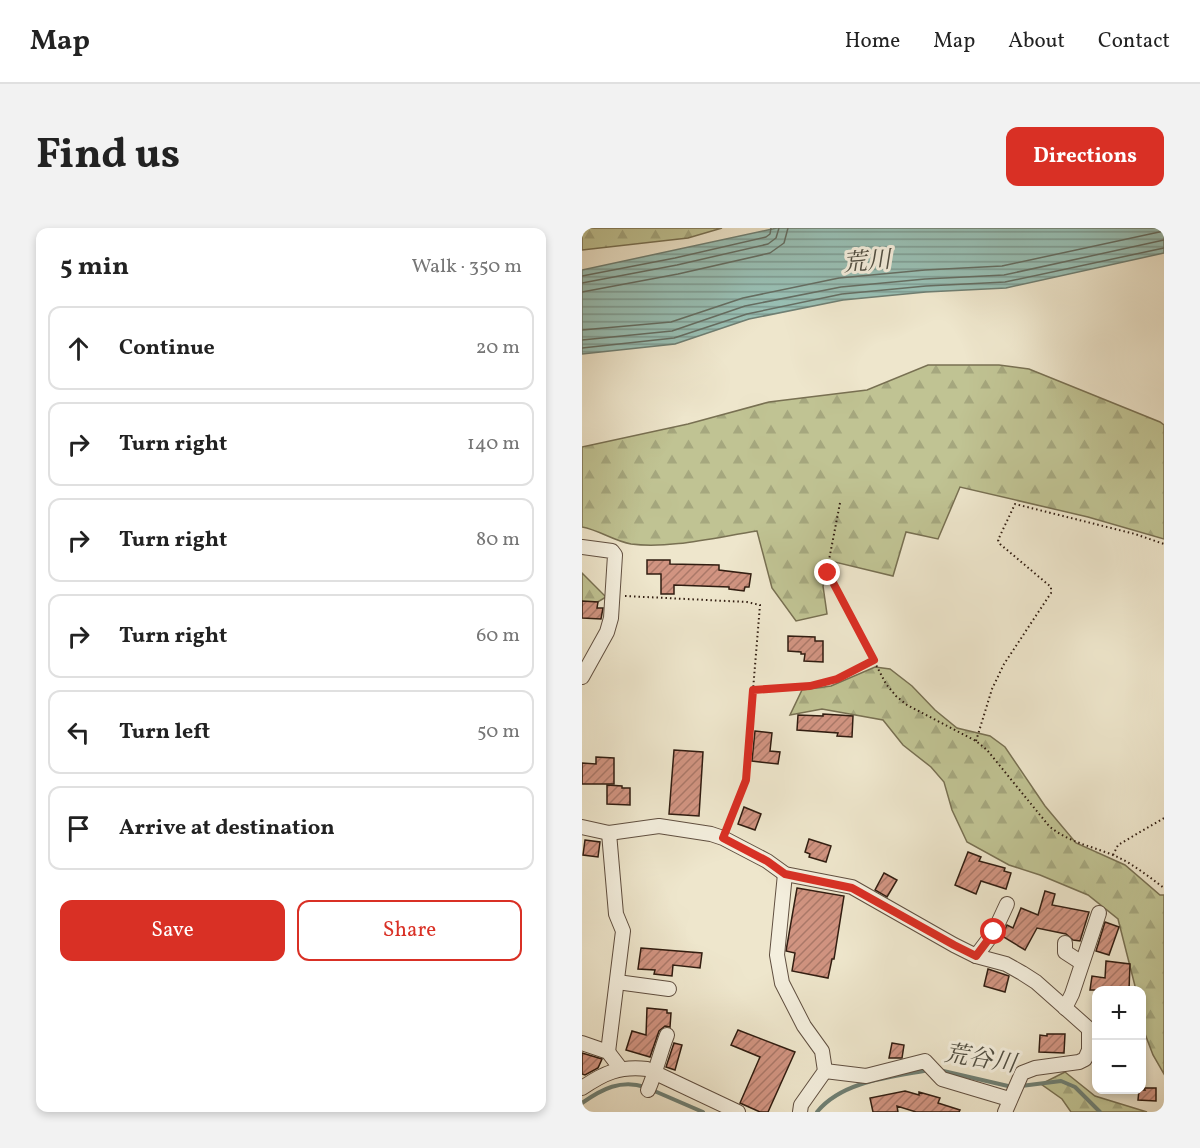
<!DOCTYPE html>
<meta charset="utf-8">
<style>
body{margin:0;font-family:Vollkorn,"Noto Serif JP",serif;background:#f2f2f2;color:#222}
.controls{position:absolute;right:18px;bottom:18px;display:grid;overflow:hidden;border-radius:12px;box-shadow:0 3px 9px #0003}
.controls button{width:54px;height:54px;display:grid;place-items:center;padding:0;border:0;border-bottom:2px solid #e0e0e0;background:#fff;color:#222;font:30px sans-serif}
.stop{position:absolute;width:18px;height:18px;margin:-14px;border:4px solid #d93025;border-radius:50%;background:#fff}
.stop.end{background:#d93025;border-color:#fff;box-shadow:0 2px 6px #0008}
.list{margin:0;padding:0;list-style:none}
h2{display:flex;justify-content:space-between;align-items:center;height:78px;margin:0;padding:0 24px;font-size:26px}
h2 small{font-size:20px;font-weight:400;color:#767676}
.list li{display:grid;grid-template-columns:39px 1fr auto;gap:18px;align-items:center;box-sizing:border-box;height:84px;margin:0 12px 12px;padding:0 12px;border:2px solid #e0e0e0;border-radius:12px}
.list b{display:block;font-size:22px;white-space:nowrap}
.list em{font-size:20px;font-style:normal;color:#767676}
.actions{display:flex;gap:12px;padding:18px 24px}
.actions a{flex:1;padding:14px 0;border:2px solid #d93025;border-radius:12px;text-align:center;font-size:21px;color:#d93025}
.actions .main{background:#d93025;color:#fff}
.icon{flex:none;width:33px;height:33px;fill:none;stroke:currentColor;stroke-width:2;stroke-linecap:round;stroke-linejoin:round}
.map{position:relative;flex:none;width:582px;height:884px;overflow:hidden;border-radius:12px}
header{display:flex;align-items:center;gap:36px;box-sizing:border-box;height:84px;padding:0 30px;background:#fff;border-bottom:2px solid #e0e0e0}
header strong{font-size:28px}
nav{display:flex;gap:33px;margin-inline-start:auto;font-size:21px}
.intro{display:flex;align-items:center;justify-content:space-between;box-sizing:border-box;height:144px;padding:0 36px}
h1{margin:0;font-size:42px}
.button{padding:15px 27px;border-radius:12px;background:#d93025;color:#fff;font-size:21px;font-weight:700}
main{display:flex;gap:36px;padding:0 36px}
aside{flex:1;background:#fff;border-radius:12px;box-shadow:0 3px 9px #0003}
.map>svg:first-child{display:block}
</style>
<header>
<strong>Map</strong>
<nav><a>Home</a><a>Map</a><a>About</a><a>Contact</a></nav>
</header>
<div class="intro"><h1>Find us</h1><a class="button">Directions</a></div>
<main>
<aside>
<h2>5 min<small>Walk · 350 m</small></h2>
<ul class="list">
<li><svg class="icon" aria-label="ahead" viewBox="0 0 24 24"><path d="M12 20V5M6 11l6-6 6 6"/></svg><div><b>Continue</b></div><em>20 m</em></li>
<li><svg class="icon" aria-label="right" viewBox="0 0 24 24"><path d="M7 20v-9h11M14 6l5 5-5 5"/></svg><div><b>Turn right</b></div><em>140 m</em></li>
<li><svg class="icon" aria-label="right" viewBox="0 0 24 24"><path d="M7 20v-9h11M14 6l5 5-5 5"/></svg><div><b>Turn right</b></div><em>80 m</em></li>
<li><svg class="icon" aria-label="right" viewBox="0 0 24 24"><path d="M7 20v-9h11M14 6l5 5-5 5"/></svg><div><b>Turn right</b></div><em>60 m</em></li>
<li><svg class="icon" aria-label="left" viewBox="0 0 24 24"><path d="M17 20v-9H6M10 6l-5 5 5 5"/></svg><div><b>Turn left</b></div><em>50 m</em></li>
<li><svg class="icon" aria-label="arrive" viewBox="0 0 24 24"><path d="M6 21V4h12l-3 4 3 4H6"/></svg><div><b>Arrive at destination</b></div></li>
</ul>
<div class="actions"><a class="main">Save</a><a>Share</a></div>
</aside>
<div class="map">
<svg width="582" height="884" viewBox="0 0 582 884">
<defs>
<pattern id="forest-firs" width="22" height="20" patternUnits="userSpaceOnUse" patternTransform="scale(1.5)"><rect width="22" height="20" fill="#c0c393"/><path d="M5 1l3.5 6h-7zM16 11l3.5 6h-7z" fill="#a5a77e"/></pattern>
<pattern id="water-rules" width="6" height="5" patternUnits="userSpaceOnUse" patternTransform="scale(1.5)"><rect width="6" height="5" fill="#99c0b5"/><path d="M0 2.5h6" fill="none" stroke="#7d9b92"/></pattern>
<pattern id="building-hatch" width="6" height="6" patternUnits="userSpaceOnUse" patternTransform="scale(1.5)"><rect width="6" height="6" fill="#d19481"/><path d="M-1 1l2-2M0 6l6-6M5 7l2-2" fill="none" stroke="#aa7868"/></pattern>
</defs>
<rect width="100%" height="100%" fill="#eee6cc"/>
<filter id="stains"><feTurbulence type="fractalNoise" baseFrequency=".00333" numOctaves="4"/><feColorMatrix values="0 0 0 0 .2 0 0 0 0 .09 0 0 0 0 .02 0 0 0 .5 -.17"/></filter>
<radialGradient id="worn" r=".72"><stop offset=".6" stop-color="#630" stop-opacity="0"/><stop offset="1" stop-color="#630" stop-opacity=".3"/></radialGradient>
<g fill="url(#forest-firs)" stroke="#787052" stroke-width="1.5">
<path d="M 0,0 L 140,0 L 106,10 L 0,22 Z"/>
<path d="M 346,137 L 417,137 L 447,141 L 578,194 L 582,197 L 582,311 L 506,289 L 378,259 L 356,311 L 324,304 L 311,348 L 253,334 L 241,358 L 245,386 L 214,393 L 190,360 L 175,303 C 135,309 88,321 49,316 C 32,313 17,302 0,299 L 0,219 L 106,196 L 187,174 L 285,162 Z"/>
<path d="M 0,345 L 24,369 L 9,378 L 0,375 Z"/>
<path d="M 293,439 L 308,441 L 330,458 L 353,482 L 375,500 L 408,508 L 423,519 L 463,578 L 494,615 L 543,637 L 578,667 L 582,667 L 582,846 L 571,827 L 560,798 L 560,762 L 554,762 L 536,691 L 506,667 L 458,647 L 427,637 L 385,614 L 370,582 L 362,554 L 349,539 L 321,517 L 301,492 L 240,481 L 208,487 L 220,462 L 249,458 Z"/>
<path d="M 483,844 L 513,868 L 565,884 L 489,884 L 480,871 L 459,856 Z"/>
</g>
<path fill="url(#water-rules)" stroke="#6f7f73" stroke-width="1.5" d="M 195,0 L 582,0 L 582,25 L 424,60 L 344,64 L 261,72 L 167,91 L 93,116 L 0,126 L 0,42 Z"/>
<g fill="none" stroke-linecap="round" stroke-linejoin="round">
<g stroke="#656e63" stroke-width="1.5">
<path d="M 0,48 L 93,30 L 184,9 L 188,6 L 189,0"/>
<path d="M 0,55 L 95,37 L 186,16 L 194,10 L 197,0"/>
<path d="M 0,64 L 96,46 L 188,25 L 202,15 L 206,0"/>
<path d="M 0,102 L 89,94 L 161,70 L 257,50 L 343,42 L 420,38 L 582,3"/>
<path d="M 0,112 L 90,103 L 163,78 L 259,59 L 343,51 L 422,47 L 582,12"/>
<path d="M 0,120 L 92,110 L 165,86 L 260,66 L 344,58 L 423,54 L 582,20"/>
</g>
<g stroke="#6f7f73" stroke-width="4">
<path d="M 357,842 L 426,858 L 431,858"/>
<path d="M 439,858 L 479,853 L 493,859 L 518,884"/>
<path d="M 70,862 L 121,884"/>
<path d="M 0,875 C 20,861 39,851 63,859"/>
<path d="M 235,884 C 260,853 309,849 347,842"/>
</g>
</g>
<g fill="url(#building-hatch)" stroke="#311d11" stroke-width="1.5">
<path d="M 65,332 L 88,332 L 88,336 L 137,337 L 137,342 L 169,346 L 167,359 L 163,359 L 162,363 L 147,361 L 147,359 L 92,357 L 92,366 L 79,366 L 79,346 L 65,346 Z"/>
<path d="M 0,373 L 16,374 L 15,380 L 21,380 L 19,391 L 0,390 Z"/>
<path d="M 206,408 L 233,409 L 233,413 L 241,413 L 241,434 L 222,433 L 223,426 L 219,426 L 219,424 L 206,423 Z"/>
<path d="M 241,486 L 271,488 L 270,509 L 255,508 L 256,505 L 215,502 L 216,487 L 241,488 Z"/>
<path d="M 173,503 L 190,505 L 188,523 L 198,524 L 196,536 L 170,533 Z"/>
<path d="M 92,522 L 121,524 L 117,588 L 87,586 Z"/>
<path d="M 14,529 L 32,530 L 32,556 L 0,556 L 0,535 L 14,536 Z"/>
<path d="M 25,557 L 40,558 L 40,560 L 48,560 L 48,577 L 25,576 Z"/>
<path d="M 162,579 L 179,586 L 173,602 L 156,596 Z"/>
<path d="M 227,611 L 249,618 L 244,634 L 227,629 L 228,626 L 223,624 Z"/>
<path d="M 3,612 L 18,614 L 16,629 L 1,627 Z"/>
<path d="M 386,624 L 399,629 L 397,633 L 423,640 L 422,643 L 429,645 L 424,661 L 399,653 L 394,666 L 373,657 Z"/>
<path d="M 302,645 L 315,652 L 305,669 L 293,662 Z"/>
<path d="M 215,660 L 262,668 L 252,731 L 250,731 L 246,750 L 210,743 L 213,725 L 204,723 Z"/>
<path d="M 463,663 L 473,666 L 470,677 L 507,684 L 498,713 L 491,712 L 484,706 L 455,700 L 443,722 L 420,708 L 425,697 L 431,700 L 439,680 L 456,687 Z"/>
<path d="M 523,694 L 537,699 L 527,727 L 514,723 Z"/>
<path d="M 59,720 L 120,725 L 118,740 L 91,737 L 90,748 L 72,746 L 73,742 L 56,741 Z"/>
<path d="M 524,733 L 548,736 L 547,762 L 508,762 L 510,748 L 523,750 Z"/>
<path d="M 406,741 L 427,748 L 423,764 L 402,758 Z"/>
<path d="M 65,780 L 85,782 L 85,785 L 89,785 L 88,799 L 83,798 L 77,803 L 68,829 L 44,822 L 50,803 L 64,807 Z"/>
<path d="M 156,802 L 213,824 L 186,884 L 178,884 L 158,875 L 178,829 L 149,817 Z"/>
<path d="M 465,806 L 483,806 L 482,825 L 457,824 L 458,807 L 465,808 Z"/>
<path d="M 92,815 L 100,817 L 93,842 L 84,839 Z"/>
<path d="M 310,815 L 322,817 L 320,830 L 307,830 Z"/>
<path d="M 0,825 L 20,831 L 16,840 L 3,847 L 0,846 Z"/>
<path d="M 562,860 L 574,860 L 574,873 L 556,872 L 557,862 L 563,862 Z"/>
<path d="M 323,863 L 337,867 L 337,864 L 358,870 L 356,875 L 378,882 L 377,884 L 334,884 L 315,878 L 316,884 L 291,884 L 288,870 Z"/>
</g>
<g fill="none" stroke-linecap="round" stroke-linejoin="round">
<g stroke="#604f40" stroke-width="16">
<g id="minor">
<path d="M 0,319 L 30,323 L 33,327 L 29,390 L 25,404 L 0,449"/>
<path d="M 0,599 L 27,605 L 77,598 L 129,606 L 141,610 L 185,633 L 203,646 L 270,659 L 372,717 L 394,728 L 424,736 L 440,745 L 454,754 L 507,801 L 507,822 L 503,831 L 497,834 L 453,840 L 440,845 L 423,884"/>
<path d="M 203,646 L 195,727 L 200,755 L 222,798 L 240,823 L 243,843 L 219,877 L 218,884"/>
<path d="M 483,715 L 483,724 L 500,735"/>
<path d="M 394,728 L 412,704 L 425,676"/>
<path d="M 35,754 L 87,761"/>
<path d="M 483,780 L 490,766 L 517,685"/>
<path d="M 0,815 L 26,824 L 39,841"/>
<path d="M 26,824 L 41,703 L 34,686 L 27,605"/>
<path d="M 243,843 L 284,848 L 343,833 L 360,851 L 427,871"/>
<path d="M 0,860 C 22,845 37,838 65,841 L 156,884"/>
<path d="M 66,862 C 74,844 78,825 85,807"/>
</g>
</g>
<g stroke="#311d11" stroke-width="2" stroke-dasharray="1.5 3" stroke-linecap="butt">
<path d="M 258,275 L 247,332 L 246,345 L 304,456 L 314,468 L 325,477 L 394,513 L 405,522 L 467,598 C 486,614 509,618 531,627 C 550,635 566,648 582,660"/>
<path d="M 43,368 L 165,374 L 178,377 L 171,462"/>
<path d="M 394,513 L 410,461 L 422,436 L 469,365 L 469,359 L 418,316 L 416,312 L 433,276 L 553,306 L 582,316"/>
<path d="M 146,599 L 164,552 L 171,462 L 228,458 L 255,451 L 292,432"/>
<path d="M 531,627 L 536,617 L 582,590"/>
</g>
<use href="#minor" stroke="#f4efde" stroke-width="14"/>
</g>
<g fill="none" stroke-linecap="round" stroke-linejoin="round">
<path stroke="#d93025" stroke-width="8" d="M 246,345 L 292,432 L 255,451 L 228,458 L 171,462 L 164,552 L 141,610 L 185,633 L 203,646 L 270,660 L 372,717 L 394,728 L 412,704"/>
</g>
<g text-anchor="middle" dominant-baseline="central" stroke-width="6" stroke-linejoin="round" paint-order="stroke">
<g font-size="24" font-style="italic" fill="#504e42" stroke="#f4efde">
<text transform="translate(285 35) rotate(-5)">荒川</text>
<text transform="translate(398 832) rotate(9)">荒谷川</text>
</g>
</g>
<rect width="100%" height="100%" filter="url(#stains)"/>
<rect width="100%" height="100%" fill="url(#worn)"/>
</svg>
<div class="controls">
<button>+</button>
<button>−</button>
</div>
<div class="stop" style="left:412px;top:704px"></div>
<div class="stop end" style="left:246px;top:345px"></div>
</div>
</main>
